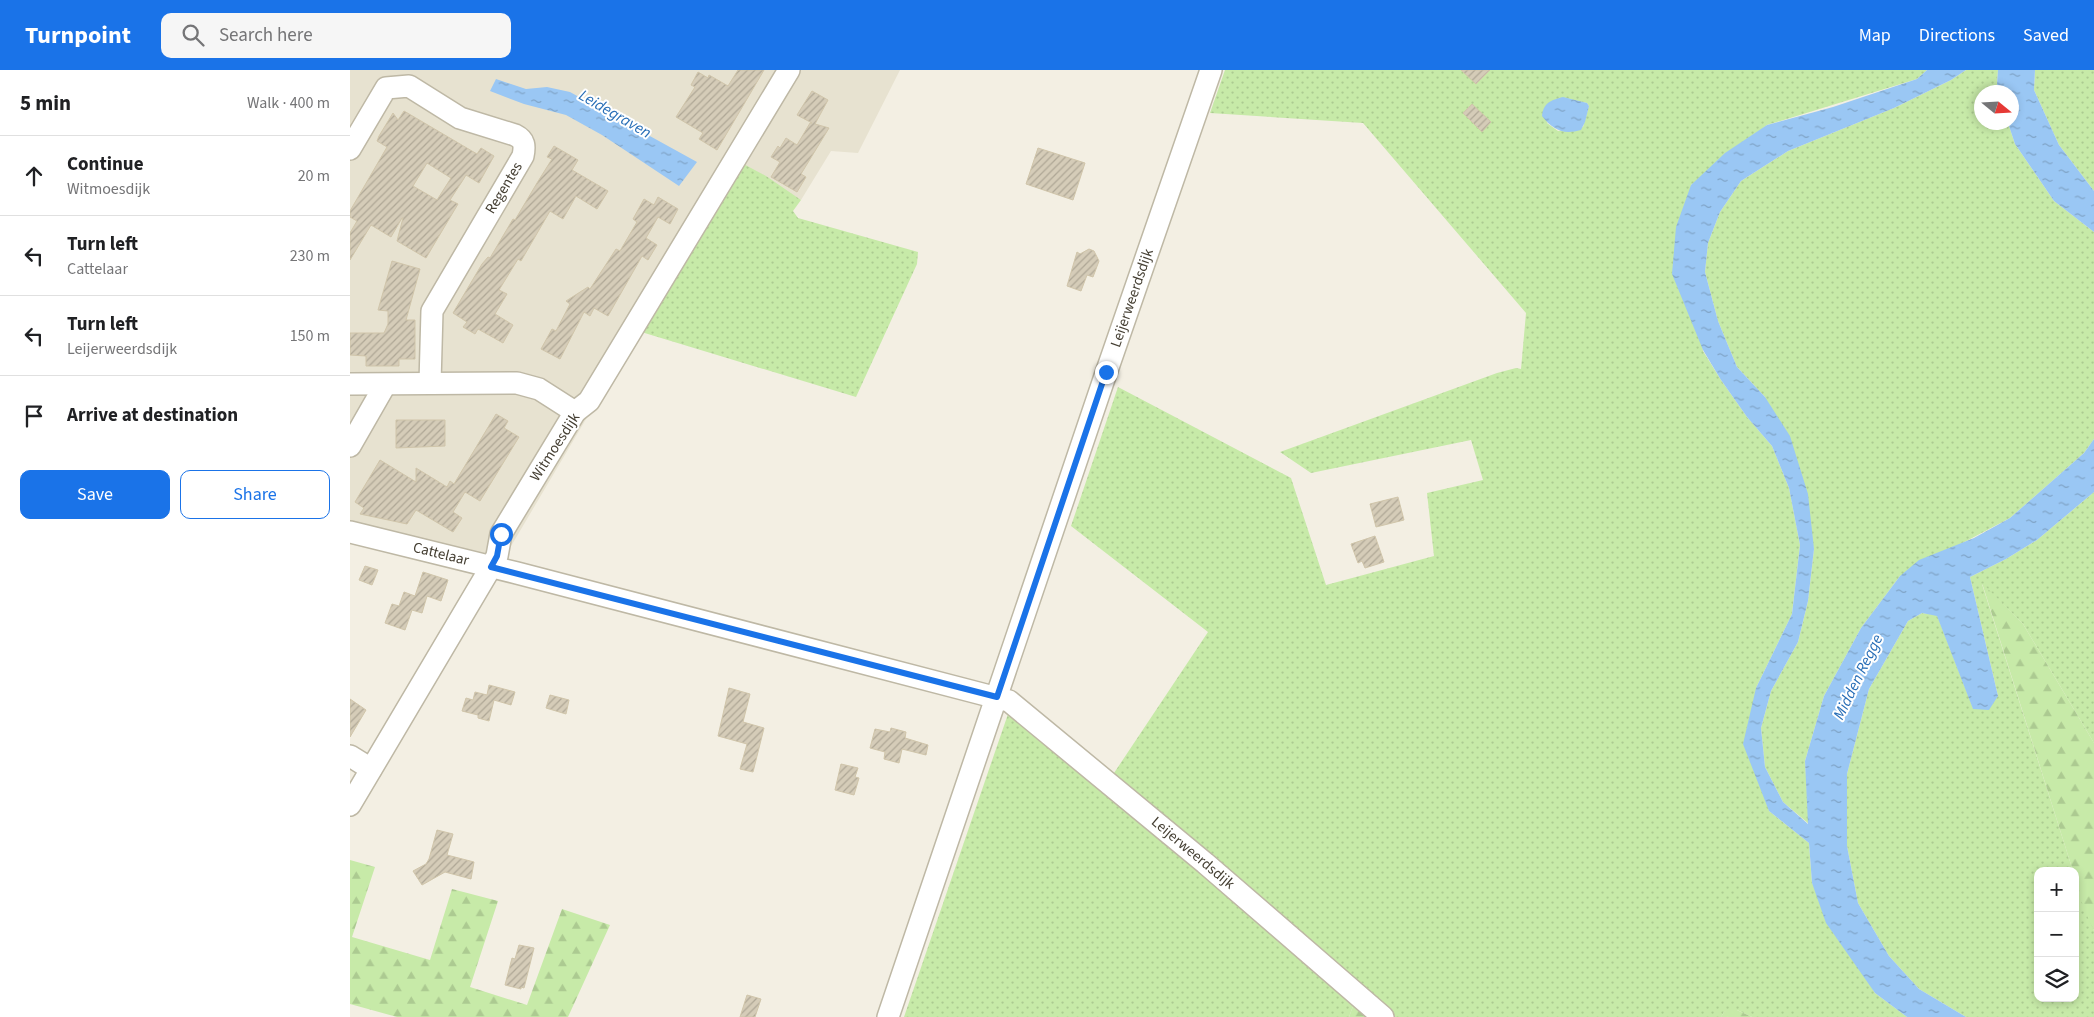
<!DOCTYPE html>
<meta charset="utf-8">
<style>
body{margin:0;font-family:"Source Sans 3",sans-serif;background:#f6f6f6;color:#202124}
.controls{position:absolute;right:15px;bottom:15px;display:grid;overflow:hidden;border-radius:10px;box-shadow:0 2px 8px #0003}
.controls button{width:45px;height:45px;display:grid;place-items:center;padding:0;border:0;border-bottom:1px solid #e0e0e0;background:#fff;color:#202124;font:25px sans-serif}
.compass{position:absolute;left:1624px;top:15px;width:45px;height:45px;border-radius:50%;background:#fff;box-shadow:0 2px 8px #0003;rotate:108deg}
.stop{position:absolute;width:15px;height:15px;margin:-11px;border:4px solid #1a73e8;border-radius:50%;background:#fff}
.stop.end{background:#1a73e8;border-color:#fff;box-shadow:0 1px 5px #0008}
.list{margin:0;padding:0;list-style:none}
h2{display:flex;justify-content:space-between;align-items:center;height:65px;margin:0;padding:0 20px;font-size:21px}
h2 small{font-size:16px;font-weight:400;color:#757577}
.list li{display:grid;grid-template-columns:32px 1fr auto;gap:15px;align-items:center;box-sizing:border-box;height:80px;padding:0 20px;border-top:1px solid #e0e0e0}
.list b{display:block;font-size:19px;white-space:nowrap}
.list p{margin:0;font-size:16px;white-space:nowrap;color:#757577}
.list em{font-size:16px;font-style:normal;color:#757577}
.actions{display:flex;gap:10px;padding:15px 20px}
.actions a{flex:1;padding:11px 0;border:1px solid #1a73e8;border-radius:10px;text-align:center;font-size:18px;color:#1a73e8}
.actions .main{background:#1a73e8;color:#fff}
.icon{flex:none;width:28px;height:28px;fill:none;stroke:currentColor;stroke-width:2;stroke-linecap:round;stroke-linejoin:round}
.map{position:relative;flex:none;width:1744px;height:947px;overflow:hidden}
header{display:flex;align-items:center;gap:30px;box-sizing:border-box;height:70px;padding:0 25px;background:#1a73e8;color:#fff}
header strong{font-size:24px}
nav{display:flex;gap:28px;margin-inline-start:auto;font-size:18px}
.search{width:350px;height:45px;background:#f6f6f6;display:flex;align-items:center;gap:12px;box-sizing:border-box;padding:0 18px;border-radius:10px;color:#757577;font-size:19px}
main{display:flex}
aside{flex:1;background:#fff}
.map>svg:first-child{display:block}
</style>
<header>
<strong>Turnpoint</strong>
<div class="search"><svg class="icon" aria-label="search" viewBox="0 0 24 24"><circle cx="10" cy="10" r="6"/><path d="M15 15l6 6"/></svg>Search here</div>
<nav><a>Map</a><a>Directions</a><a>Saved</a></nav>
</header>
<main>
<aside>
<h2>5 min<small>Walk · 400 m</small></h2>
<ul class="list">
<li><svg class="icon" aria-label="ahead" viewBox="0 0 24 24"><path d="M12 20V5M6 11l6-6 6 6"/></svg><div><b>Continue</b><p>Witmoesdijk</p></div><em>20 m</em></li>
<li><svg class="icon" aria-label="left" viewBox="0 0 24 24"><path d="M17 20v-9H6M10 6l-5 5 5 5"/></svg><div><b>Turn left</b><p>Cattelaar</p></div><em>230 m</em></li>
<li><svg class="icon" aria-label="left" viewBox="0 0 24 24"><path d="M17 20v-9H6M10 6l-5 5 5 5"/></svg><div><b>Turn left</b><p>Leijerweerdsdijk</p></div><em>150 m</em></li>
<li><svg class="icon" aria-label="arrive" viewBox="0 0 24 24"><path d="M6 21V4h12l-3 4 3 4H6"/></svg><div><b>Arrive at destination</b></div></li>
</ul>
<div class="actions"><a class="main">Save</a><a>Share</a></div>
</aside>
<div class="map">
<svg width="1744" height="947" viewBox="0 0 1744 947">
<defs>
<pattern id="grass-dots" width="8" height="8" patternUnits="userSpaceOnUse" patternTransform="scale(1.25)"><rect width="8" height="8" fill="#c7eaa8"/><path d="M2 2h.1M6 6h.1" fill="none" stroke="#acca91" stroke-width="1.8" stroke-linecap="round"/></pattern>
<pattern id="forest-firs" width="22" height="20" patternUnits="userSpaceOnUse" patternTransform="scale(1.25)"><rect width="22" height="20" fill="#c7eaa8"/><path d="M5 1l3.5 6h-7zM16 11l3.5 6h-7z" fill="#acca91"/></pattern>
<pattern id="water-ripples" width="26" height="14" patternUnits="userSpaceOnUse" patternTransform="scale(1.25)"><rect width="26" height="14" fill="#9ac7f4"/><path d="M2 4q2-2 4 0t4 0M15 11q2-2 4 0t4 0" fill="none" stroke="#7fa3c6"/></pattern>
<pattern id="building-hatch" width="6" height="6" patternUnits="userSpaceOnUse" patternTransform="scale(1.25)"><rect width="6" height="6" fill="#d5ccb8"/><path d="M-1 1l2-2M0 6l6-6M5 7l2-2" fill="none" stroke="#afa796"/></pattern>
</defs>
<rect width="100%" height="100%" fill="#f3efe3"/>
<path fill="#e7e2d0" d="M 0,0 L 550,0 L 508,83 L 481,81 L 451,130 L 388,92 L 151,493 L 0,455 Z"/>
<g fill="url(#grass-dots)" fill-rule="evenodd">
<path d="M 875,0 L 1577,0 L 1567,9 L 1417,55 L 1341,115 L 1353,281 L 1371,310 L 1397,347 L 1422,376 L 1439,418 L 1450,475 L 1442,544 L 1406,618 L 1419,741 L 1459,773 L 1462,813 L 1525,923 L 1557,947 L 1402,947 L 1387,940 L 1374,942 L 1371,947 L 1045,947 L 762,706 L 858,562 L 721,456 L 768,317 L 941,408 L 976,515 L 1084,486 L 1077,423 L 1133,410 L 1121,370 L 961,403 L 930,382 L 1147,303 L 1166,298 L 1171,299 L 1176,243 L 1013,53 L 860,43 ZM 1213,28 L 1237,33 L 1239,36 L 1233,57 L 1208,61 L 1197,53 Z"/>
<path d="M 1616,0 L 1648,0 L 1647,14 L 1649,22 L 1632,22 L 1632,52 L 1658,53 L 1665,74 L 1704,131 L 1744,162 L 1744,369 L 1734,383 L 1660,448 L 1550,506 L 1511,558 L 1474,626 L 1455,691 L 1459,754 L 1433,732 L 1415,697 L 1411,658 L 1421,621 L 1448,572 L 1458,531 L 1464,479 L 1415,327 L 1387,297 L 1368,251 L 1355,202 L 1358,173 L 1370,142 L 1391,111 L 1438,81 L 1544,38 L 1601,10 Z"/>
<path d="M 1685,0 L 1744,0 L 1744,121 L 1709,75 L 1684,20 Z"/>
<path d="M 388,91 L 416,106 L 451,130 L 443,141 L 448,148 L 568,182 L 567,194 L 506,327 L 288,261 Z"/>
<path d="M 1744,422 L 1744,673 L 1673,554 L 1632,514 L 1723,801 L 1688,801 L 1688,928 L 1725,928 L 1725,808 L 1744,861 L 1744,947 L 1616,947 L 1569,919 L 1539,886 L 1508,833 L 1497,776 L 1497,704 L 1519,619 L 1558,551 L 1572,543 L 1587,545 L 1623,638 L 1648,626 L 1620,507 L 1656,489 L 1687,470 Z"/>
<path d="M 658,644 L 834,783 L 1006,928 L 999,947 L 554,947 Z"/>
</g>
<g fill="url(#forest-firs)">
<path d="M 1632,513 L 1673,554 L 1744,673 L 1744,861 C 1736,842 1725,821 1725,801 L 1723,801 Z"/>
<path d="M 0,790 L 25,797 L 2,867 L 80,890 L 102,819 L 148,831 L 120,917 L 177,935 L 212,839 L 260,855 L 218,947 L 47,947 L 0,934 Z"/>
<path d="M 1006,928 L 1027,947 L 999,947 Z"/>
<path d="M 1380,939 L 1387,940 L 1402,947 L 1371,947 L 1374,942 Z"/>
</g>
<g fill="url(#water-ripples)">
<path d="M 1577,0 L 1616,0 L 1601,10 L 1544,38 L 1438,81 L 1391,111 L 1370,142 L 1358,173 L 1355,202 L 1368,251 L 1387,297 L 1415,327 L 1440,366 L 1458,424 L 1464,479 L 1458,531 L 1448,572 L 1421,621 L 1411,658 L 1415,697 L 1433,732 L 1458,754 L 1455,691 L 1474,626 L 1511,558 L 1550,506 L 1569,490 L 1624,468 L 1660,448 L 1734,383 L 1744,369 L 1744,422 L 1687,470 L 1656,489 L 1620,507 L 1648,626 L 1639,640 L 1623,639 L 1587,546 L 1572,543 L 1558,551 L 1519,619 L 1497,704 L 1497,776 L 1508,833 L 1539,886 L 1569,919 L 1616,947 L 1557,947 L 1525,923 L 1476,853 L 1462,813 L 1459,773 L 1419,741 L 1393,674 L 1406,618 L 1442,544 L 1450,475 L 1439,418 L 1422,376 L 1397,347 L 1371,310 L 1353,280 L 1322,204 L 1326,157 L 1341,115 L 1375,83 L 1417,55 L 1483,37 L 1567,9 Z"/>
<path d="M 1648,0 L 1685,0 L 1684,20 L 1709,75 L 1744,121 L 1744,162 L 1704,131 L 1665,74 L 1658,53 L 1662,52 L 1662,22 L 1649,22 L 1647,14 Z"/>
<path d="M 146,9 L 176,19 L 197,17 L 220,22 L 347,92 L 329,116 L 252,65 L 216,45 L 174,34 L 140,21 Z"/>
<path d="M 1213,27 L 1237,33 L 1239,36 L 1235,52 L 1231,60 C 1213,65 1203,60 1192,46 C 1193,33 1201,30 1213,27 Z"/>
</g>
<g fill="url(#building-hatch)" stroke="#d0c5aa" fill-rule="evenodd">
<path d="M 388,0 L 414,0 L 367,80 L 349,69 L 353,63 L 326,47 L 345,17 L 341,15 L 348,2 L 358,8 L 359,5 L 378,16 Z"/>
<path d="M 1111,0 L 1140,0 L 1126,14 Z"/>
<path d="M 462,21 L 478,30 L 465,54 L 479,58 L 451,104 L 456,107 L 447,122 L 421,107 L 430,92 L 421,87 L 428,76 L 430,78 L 436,68 L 447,75 L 460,53 L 462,53 L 447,45 Z"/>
<path d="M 1122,34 L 1141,52 L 1132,62 L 1113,43 Z"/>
<path d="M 54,41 L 127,84 L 131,78 L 144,86 L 129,113 L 116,105 L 113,110 L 100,130 L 108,134 L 76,188 L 47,171 L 53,148 L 52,148 L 41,167 L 21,155 L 0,190 L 0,163 L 7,151 L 0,147 L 0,141 L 37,77 L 27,71 L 29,66 L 43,43 L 48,50 ZM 77,93 L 101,108 L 87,130 L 63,116 Z"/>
<path d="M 204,76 L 228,90 L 222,100 L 258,121 L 247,139 L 226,126 L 213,149 L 200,141 L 171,191 L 168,189 L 149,220 L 157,224 L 145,244 L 163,255 L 153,273 L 128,259 L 125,264 L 113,257 L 117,252 L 103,243 L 132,194 L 138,187 L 140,188 L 163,149 L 165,150 L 187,113 L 202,89 L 197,87 Z"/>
<path d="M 688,78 L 735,93 L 723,130 L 676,114 Z"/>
<path d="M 308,127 L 328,139 L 320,154 L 308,147 L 296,168 L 307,175 L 298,190 L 292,186 L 258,246 L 244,238 L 240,246 L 234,242 L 210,289 L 191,279 L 202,259 L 206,261 L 220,234 L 216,231 L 238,217 L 240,219 L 266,179 L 270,181 L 287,152 L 283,149 L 294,129 L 304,135 Z"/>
<path d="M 739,179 L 744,181 L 749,191 L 743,207 L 737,205 L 731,221 L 717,216 L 727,182 L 730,184 Z"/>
<path d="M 42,191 L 70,199 L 56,250 L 65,250 L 65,289 L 49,289 L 49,296 L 16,296 L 16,286 L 0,285 L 0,263 L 34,263 L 38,254 L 38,241 L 28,240 Z"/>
<path d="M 146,344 L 158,351 L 154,358 L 169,367 L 130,431 L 115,422 L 103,442 L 112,448 L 103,462 L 66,440 L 57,454 L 10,444 L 14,438 L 5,432 L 30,390 L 66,412 L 66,398 L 97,417 L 100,411 L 104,414 Z"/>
<path d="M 46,350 L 95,350 L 95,376 L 46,378 Z"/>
<path d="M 1048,427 L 1054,450 L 1026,457 L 1020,434 Z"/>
<path d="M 1025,466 L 1034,492 L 1015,498 L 1012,491 L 1008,493 L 1001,474 Z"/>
<path d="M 15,496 L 28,500 L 22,515 L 9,510 Z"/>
<path d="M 73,502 L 98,510 L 91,531 L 77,526 L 72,543 L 62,540 L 55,560 L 35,553 L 42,534 L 49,536 L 54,522 L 65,526 Z"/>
<path d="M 139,615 L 165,622 L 161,635 L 144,630 L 139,651 L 128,648 L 128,645 L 112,641 L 116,628 L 123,630 L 125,622 L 137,625 Z"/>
<path d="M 379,618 L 400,624 L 393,652 L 414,658 L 403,702 L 390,699 L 397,674 L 368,666 Z"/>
<path d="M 200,625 L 219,630 L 216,644 L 196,638 Z"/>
<path d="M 0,629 L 16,640 L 0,667 Z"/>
<path d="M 541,658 L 556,662 L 555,668 L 578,675 L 576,685 L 552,679 L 549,693 L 534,689 L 535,682 L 520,678 L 525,659 L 540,662 Z"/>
<path d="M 491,694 L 508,698 L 505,707 L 509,708 L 504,725 L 485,720 Z"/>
<path d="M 87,760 L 103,764 L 97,785 L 124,792 L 121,809 L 95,802 L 72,815 L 63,801 L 76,794 L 79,789 Z"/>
<path d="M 169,875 L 184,878 L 174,918 L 171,917 L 171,919 L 155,915 L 162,888 L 165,889 Z"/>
<path d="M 397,925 L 411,929 L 405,947 L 390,947 Z"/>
</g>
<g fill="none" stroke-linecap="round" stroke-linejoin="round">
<g stroke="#beb8a5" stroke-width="24">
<g id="minor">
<path d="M 0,79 L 36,18 L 59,16 L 110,48 L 165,65 C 175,70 175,76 173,86 L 82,241 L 80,313"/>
<path d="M 0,314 L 167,313 L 189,319 L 225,342"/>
<path d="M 0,376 L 35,315"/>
<path d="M 0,462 L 167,503 L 659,631 L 855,793 L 1033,947"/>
<path d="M 0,686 L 21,699"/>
<path d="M 0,735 L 141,497 L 147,486 L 151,464 L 225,342 L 239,331 L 439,0"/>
<path d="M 538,947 L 753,312 L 861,0"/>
</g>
</g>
<use href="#minor" stroke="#fff" stroke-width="21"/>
</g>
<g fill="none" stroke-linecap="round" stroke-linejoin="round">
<path stroke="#1a73e8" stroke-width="6" d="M 151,464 L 147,486 L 141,497 L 647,627 L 756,302"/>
</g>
<g text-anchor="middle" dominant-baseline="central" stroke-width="4" stroke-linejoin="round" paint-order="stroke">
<g font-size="15" fill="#453f33" stroke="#fff">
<text transform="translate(154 118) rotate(-59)">Regentes</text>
<text transform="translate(782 228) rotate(-71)">Leijerweerdsdijk</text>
<text transform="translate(205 377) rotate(-57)">Witmoesdijk</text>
<text transform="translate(91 484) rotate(14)">Cattelaar</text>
<text transform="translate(843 783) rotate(40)">Leijerweerdsdijk</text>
</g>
<g font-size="16" font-style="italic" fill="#266db6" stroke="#fff">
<text transform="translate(265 44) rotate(30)">Leidegraven</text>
<text transform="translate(1508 607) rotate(-64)">Midden Regge</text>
</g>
</g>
</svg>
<div class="controls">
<button>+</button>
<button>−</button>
<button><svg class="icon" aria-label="layers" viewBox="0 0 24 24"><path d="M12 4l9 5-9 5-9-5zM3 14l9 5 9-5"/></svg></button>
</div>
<svg class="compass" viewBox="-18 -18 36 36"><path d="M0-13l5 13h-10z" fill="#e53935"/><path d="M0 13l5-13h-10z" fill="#757577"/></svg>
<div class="stop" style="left:151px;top:464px"></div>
<div class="stop end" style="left:756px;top:302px"></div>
</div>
</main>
